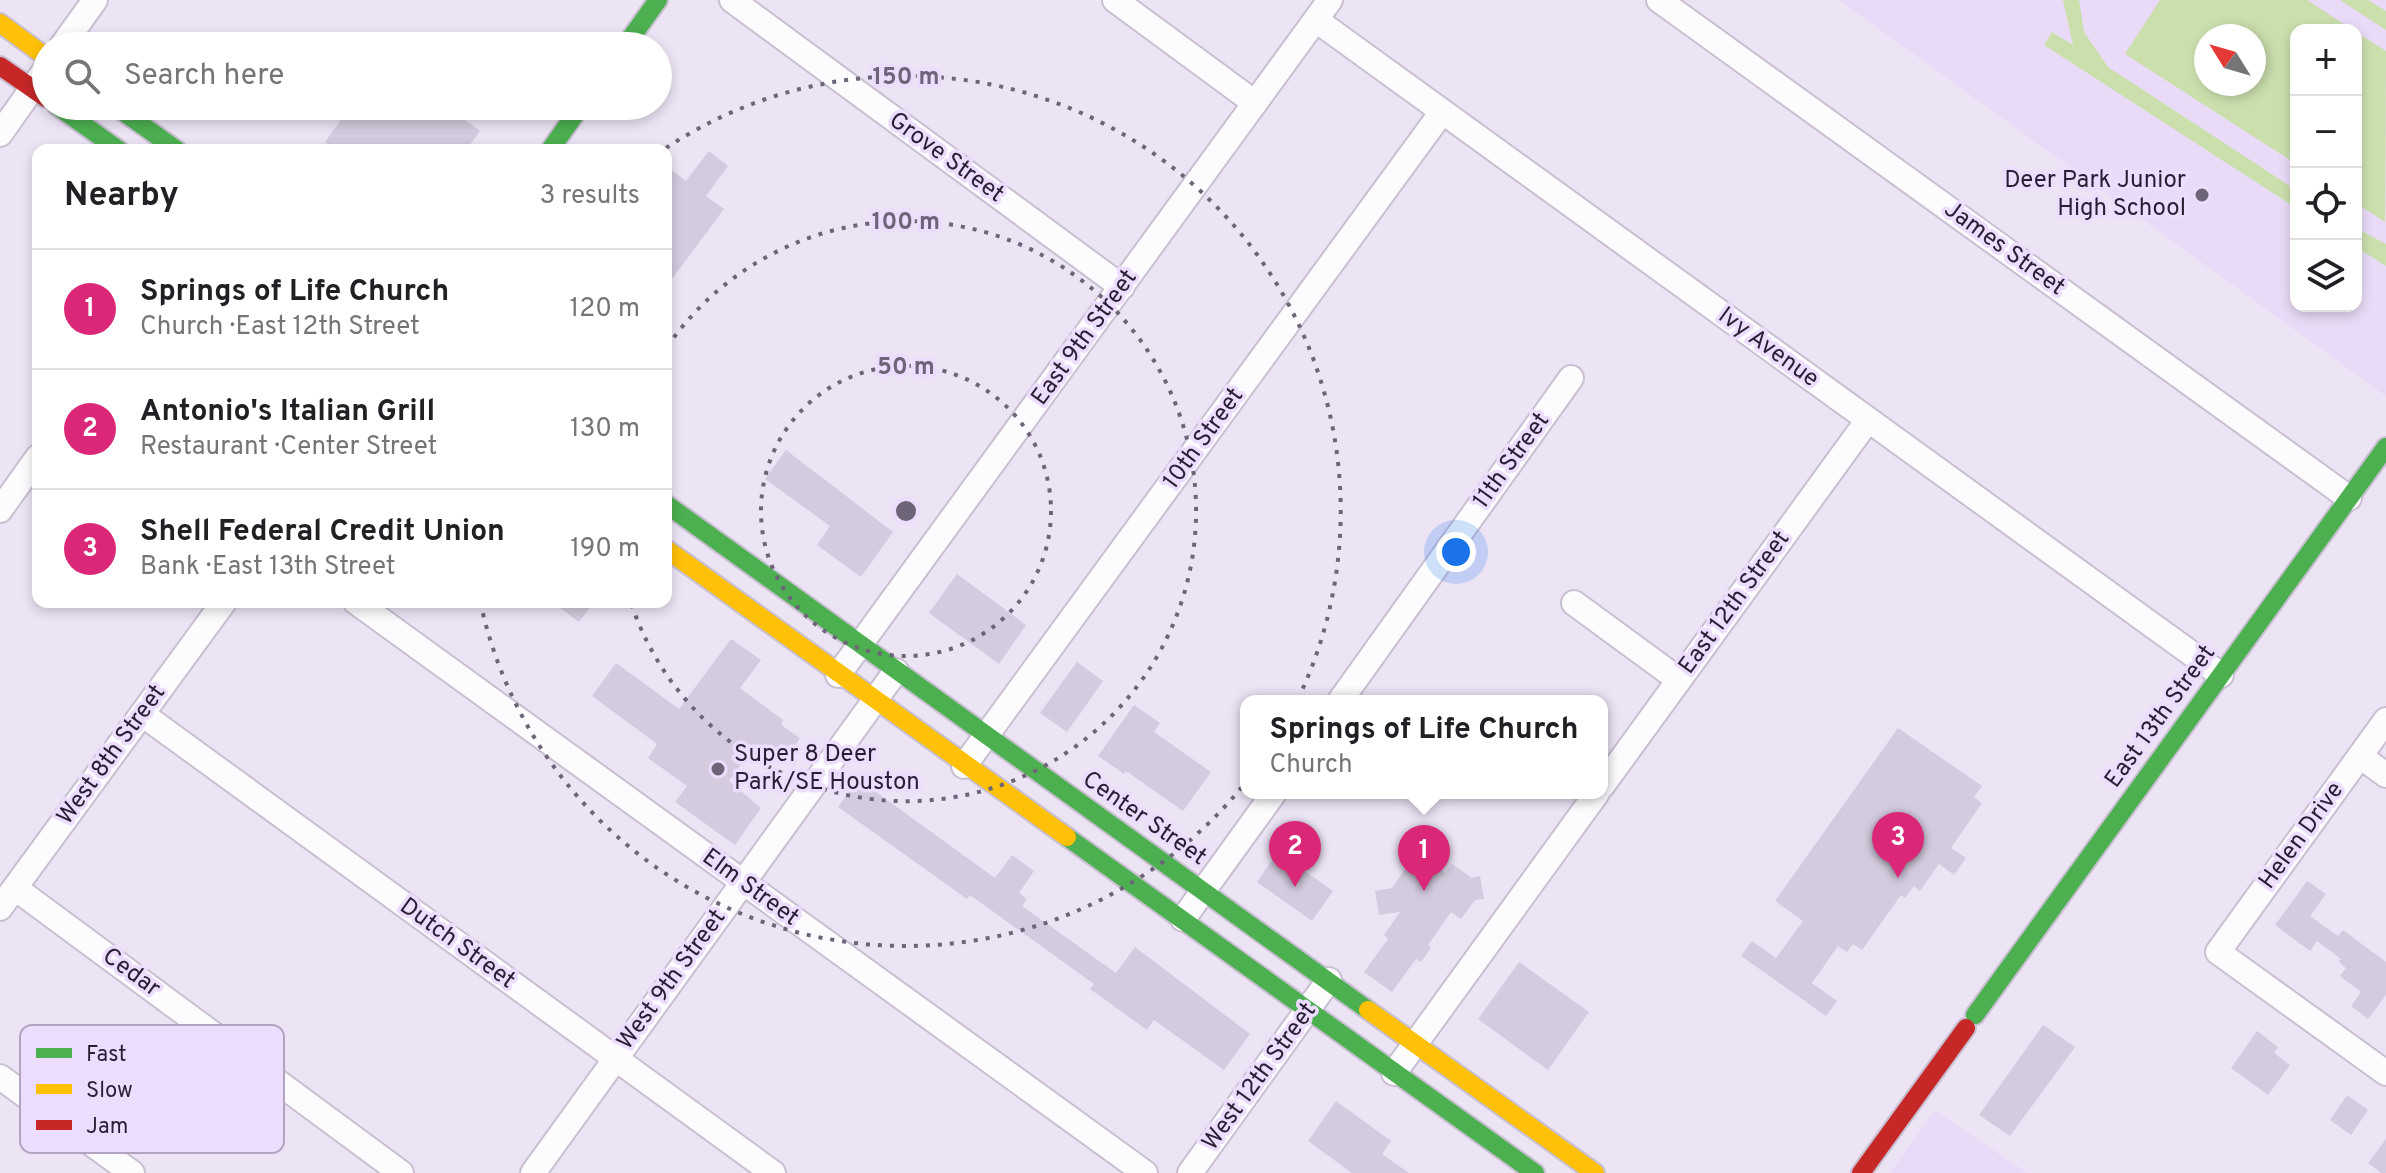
<!DOCTYPE html>
<meta charset="utf-8">
<style>
body{margin:0;font-family:Overpass,sans-serif;background:#f6f6f6;color:#202124}
.controls{position:absolute;right:24px;top:24px;display:grid;overflow:hidden;border-radius:16px;box-shadow:0 4px 12px #0003}
.controls button{width:72px;height:72px;display:grid;place-items:center;padding:0;border:0;border-bottom:2px solid #e0e0e0;background:#fff;color:#202124;font:40px sans-serif}
.compass{position:absolute;left:2194px;top:24px;width:72px;height:72px;border-radius:50%;background:#fff;box-shadow:0 4px 12px #0003;rotate:307deg}
.you{position:absolute;left:1456px;top:552px;width:28px;height:28px;margin:-20px;border:6px solid #fff;border-radius:50%;background:#1a73e8;box-shadow:0 0 0 12px #1a73e833}
.badge{display:grid;place-items:center;width:52px;height:52px;border-radius:50%;background:#db2777;color:#fff;font-size:26px;font-weight:700}
.pin{position:absolute;translate:-50% -66px;filter:drop-shadow(0 2px 4px #0008)}
.pin::after{content:'';position:absolute;top:42px;width:28px;height:24px;background:inherit;clip-path:polygon(0 0,100% 0,50% 100%)}
.popup{position:absolute;left:1240px;top:695px;width:368px;height:104px;box-sizing:border-box;display:grid;place-content:center;border-radius:16px;background:#fff;filter:drop-shadow(0 2px 6px #0005);font-size:26px;white-space:nowrap;color:#757577}
.popup b{font-size:30px;color:#202124}
.popup::after{content:'';position:absolute;left:50%;top:100%;margin-left:-16px;border:16px solid transparent;border-top-color:#fff}
.list{margin:0;padding:0;list-style:none}
h2{display:flex;justify-content:space-between;align-items:center;height:104px;margin:0;padding:0 32px;font-size:34px}
h2 small{font-size:26px;font-weight:400;color:#757577}
.list li{display:grid;grid-template-columns:52px 1fr auto;gap:24px;align-items:center;box-sizing:border-box;height:120px;padding:0 32px;border-top:2px solid #e0e0e0}
.list b{display:block;font-size:30px;white-space:nowrap}
.list p{margin:0;font-size:26px;white-space:nowrap;color:#757577}
.list em{font-size:26px;font-style:normal;color:#757577}
.icon{flex:none;width:44px;height:44px;fill:none;stroke:currentColor;stroke-width:2;stroke-linecap:round;stroke-linejoin:round}
.map{position:relative;flex:none;width:2386px;height:1173px;overflow:hidden}
.search{position:absolute;background:#fff;box-shadow:0 4px 12px #0003;left:32px;top:32px;width:640px;height:88px;display:flex;align-items:center;gap:20px;box-sizing:border-box;padding:0 28px;border-radius:44px;color:#757577;font-size:30px}
.panel{position:absolute;background:#fff;box-shadow:0 4px 12px #0003;left:32px;top:144px;width:640px;height:464px;border-radius:16px}
.map>svg:first-child{display:block}
</style>
<div class="map">
<svg width="2386" height="1173" viewBox="0 0 2386 1173">
<rect width="100%" height="100%" fill="#ece4f5"/>
<g fill="#e9dbf7" fill-rule="evenodd">
<path d="M 1839,0 L 2386,0 L 2386,396 ZM 2296,30 L 2356,30 L 2356,306 L 2296,306 ZM 2206,36 L 2254,36 L 2254,84 L 2206,84 Z"/>
<path d="M 1935,1110 L 2027,1173 L 1890,1173 Z"/>
</g>
<g fill="#cbdfad" fill-rule="evenodd">
<path d="M 2063,0 L 2079,0 L 2084,32 L 2108,67 L 2296,190 L 2296,208 L 2044,45 L 2052,32 L 2073,45 Z"/>
<path d="M 2160,0 L 2307,0 L 2353,30 L 2296,30 L 2296,164 L 2125,54 ZM 2206,36 L 2254,36 L 2254,84 L 2206,84 Z"/>
<path d="M 2340,0 L 2368,0 L 2386,11 L 2386,30 Z"/>
<path d="M 2356,32 L 2386,51 L 2385,222 L 2356,203 Z"/>
<path d="M 2356,228 L 2386,244 L 2386,266 L 2356,247 Z"/>
</g>
<g fill="#d4cbde">
<path d="M 351,106 L 446,106 L 480,131 L 466,150 L 336,150 L 325,142 Z"/>
<path d="M 709,151 L 728,166 L 706,196 L 724,209 L 666,287 L 666,166 L 686,181 Z"/>
<path d="M 786,450 L 893,532 L 861,577 L 817,545 L 830,526 L 765,479 Z"/>
<path d="M 957,574 L 1026,625 L 999,664 L 929,613 Z"/>
<path d="M 552,602 L 594,602 L 579,622 Z"/>
<path d="M 731,639 L 761,660 L 740,688 L 783,720 L 781,725 L 800,738 L 788,757 L 769,745 L 764,750 L 755,744 L 729,781 L 761,808 L 735,845 L 675,802 L 687,786 L 648,758 L 657,744 L 592,696 L 616,663 L 679,709 Z"/>
<path d="M 1077,662 L 1103,681 L 1067,732 L 1040,713 Z"/>
<path d="M 1134,705 L 1160,723 L 1154,732 L 1211,772 L 1183,811 L 1126,771 L 1124,774 L 1098,756 Z"/>
<path d="M 1898,728 L 1982,786 L 1974,797 L 1982,803 L 1951,848 L 1966,858 L 1954,875 L 1939,864 L 1920,891 L 1914,886 L 1905,898 L 1901,895 L 1862,950 L 1853,944 L 1847,952 L 1838,946 L 1812,983 L 1837,1001 L 1826,1016 L 1741,956 L 1752,941 L 1776,958 L 1803,921 L 1775,901 Z"/>
<path d="M 858,779 L 995,878 L 1012,855 L 1034,871 L 1019,893 L 1027,899 L 1022,906 L 1116,973 L 1135,947 L 1250,1034 L 1224,1070 L 1154,1020 L 1147,1030 L 1090,989 L 1094,984 L 970,895 L 967,899 L 838,807 Z"/>
<path d="M 1278,852 L 1333,891 L 1312,921 L 1257,882 Z"/>
<path d="M 1417,852 L 1445,873 L 1452,864 L 1472,878 L 1480,876 L 1484,899 L 1475,900 L 1461,919 L 1451,912 L 1428,945 L 1431,948 L 1421,962 L 1416,959 L 1392,992 L 1364,972 L 1388,939 L 1384,935 L 1400,912 L 1379,915 L 1375,891 L 1392,888 Z"/>
<path d="M 2307,881 L 2326,894 L 2310,916 L 2338,936 L 2343,930 L 2386,962 L 2386,995 L 2368,1019 L 2351,1006 L 2361,992 L 2340,976 L 2346,968 L 2339,962 L 2341,959 L 2317,941 L 2310,951 L 2275,925 Z"/>
<path d="M 1519,962 L 1589,1012 L 1548,1070 L 1478,1019 Z"/>
<path d="M 2043,1025 L 2075,1047 L 2010,1136 L 1979,1115 Z"/>
<path d="M 2257,1031 L 2278,1047 L 2274,1053 L 2290,1065 L 2268,1095 L 2231,1068 Z"/>
<path d="M 2347,1095 L 2368,1110 L 2351,1135 L 2330,1120 Z"/>
<path d="M 1336,1101 L 1391,1141 L 1382,1154 L 1409,1173 L 1352,1173 L 1308,1141 Z"/>
<path d="M 2386,1139 L 2386,1173 L 2381,1173 L 2368,1163 Z"/>
</g>
<g fill="none" stroke-linecap="round" stroke-linejoin="round">
<g stroke="#c8bfd1" stroke-width="28">
<g id="street">
<path d="M 732,0 L 1122,287"/>
<path d="M 1115,0 L 1255,103"/>
<path d="M 1659,0 L 2349,498"/>
<path d="M 1316,20 L 2221,675"/>
<path d="M 62,46 L 95,0"/>
<path d="M 0,134 L 46,69"/>
<path d="M 0,510 L 38,457"/>
<path d="M 356,602 L 1145,1173"/>
<path d="M 1574,603 L 1679,680"/>
<path d="M 838,675 L 1330,0"/>
<path d="M 1340,701 L 1571,378"/>
<path d="M 142,714 L 773,1173"/>
<path d="M 2386,720 L 2218,952 L 2386,1073"/>
<path d="M 2360,756 L 2386,775"/>
<path d="M 964,766 L 1442,112"/>
<path d="M 1602,786 L 1868,420"/>
<path d="M 15,888 L 401,1173"/>
<path d="M 0,908 L 224,602"/>
<path d="M 1183,919 L 1274,793"/>
<path d="M 1394,1073 L 1597,793"/>
<path d="M 0,1077 L 132,1173"/>
<path d="M 533,1173 L 896,671"/>
<path d="M 1190,1173 L 1329,980"/>
</g>
</g>
<g stroke="#c8bfd1" stroke-width="22">
<g id="fast">
<path d="M 625,46 L 658,0"/>
<path d="M 57,106 L 119,150"/>
<path d="M 115,106 L 177,150"/>
<path d="M 550,150 L 581,106"/>
<path d="M 666,504 L 1368,1010"/>
<path d="M 1067,837 L 1535,1173"/>
<path d="M 1975,1015 L 2386,447"/>
</g>
</g>
<g stroke="#c8bfd1" stroke-width="22">
<g id="slow">
<path d="M 0,23 L 46,57"/>
<path d="M 666,549 L 1067,837"/>
<path d="M 1368,1010 L 1595,1173"/>
</g>
</g>
<g stroke="#c8bfd1" stroke-width="22">
<g id="jam">
<path d="M 0,66 L 46,98"/>
<path d="M 1861,1173 L 1966,1028"/>
</g>
</g>
<use href="#street" stroke="#fcfbfe" stroke-width="24"/>
<use href="#fast" stroke="#4caf50" stroke-width="18"/>
<use href="#slow" stroke="#ffc107" stroke-width="18"/>
<use href="#jam" stroke="#c62828" stroke-width="18"/>
</g>
<g fill="none" stroke="#6d6477" stroke-width="4" stroke-dasharray="4 8">
<circle cx="906" cy="511" r="145"/>
<path d="M667 347A290 290 0 1 1 631 603"/>
<path d="M666 148A435 435 0 1 1 481 605"/>
</g>
<g fill="#6d6477" stroke="#ecdcfd" stroke-width="3">
<circle cx="2202" cy="195" r="8"/>
<circle cx="718" cy="769" r="8"/>
</g>
<g text-anchor="middle" dominant-baseline="central" stroke-width="7" stroke-linejoin="round" paint-order="stroke">
<g font-size="24" fill="#291f33" stroke="#ecdcfd">
<text transform="translate(946 158) rotate(36)">Grove Street</text>
<text transform="translate(2004 249) rotate(36)">James Street</text>
<text transform="translate(1085 338) rotate(-54)">East 9th Street</text>
<text transform="translate(1768 348) rotate(36)">Ivy Avenue</text>
<text transform="translate(1204 439) rotate(-54)">10th Street</text>
<text transform="translate(1512 461) rotate(-54)">11th Street</text>
<text transform="translate(1735 603) rotate(-54)">East 12th Street</text>
<text transform="translate(2161 717) rotate(-54)">East 13th Street</text>
<text transform="translate(112 755) rotate(-54)">West 8th Street</text>
<text transform="translate(1144 819) rotate(35)">Center Street</text>
<text transform="translate(2302 836) rotate(-54)">Helen Drive</text>
<text transform="translate(750 888) rotate(36)">Elm Street</text>
<text transform="translate(457 944) rotate(36)">Dutch Street</text>
<text transform="translate(131 973) rotate(36)">Cedar</text>
<text transform="translate(672 980) rotate(-54)">West 9th Street</text>
<text transform="translate(1260 1077) rotate(-54)">West 12th Street</text>
</g>
<g font-size="24" fill="#291f33" stroke="#ecdcfd" text-anchor="end">
<text x="2186" y="181">Deer Park Junior<tspan x="2186" dy="28">High School</tspan></text>
<text x="734" y="755" text-anchor="start">Super 8 Deer<tspan x="734" dy="28">Park/SE Houston</tspan></text>
</g>
</g>
<rect x="20" y="1025" width="264" height="128" rx="12" fill="#ecdcfd" stroke="#b2a3c0" stroke-width="2"/>
<rect x="36" y="1048" width="36" height="10" fill="#4caf50"/>
<rect x="36" y="1084" width="36" height="10" fill="#ffc107"/>
<rect x="36" y="1120" width="36" height="10" fill="#c62828"/>
<g font-size="22" fill="#291f33">
<text x="86" y="1061">Fast</text>
<text x="86" y="1097">Slow</text>
<text x="86" y="1133">Jam</text>
</g>
<circle cx="906" cy="511" r="12" fill="#6d6477" stroke="#ecdcfd" stroke-width="4"/>
<g font-size="24" text-anchor="middle" font-weight="bold" fill="#6d6477" stroke="#ecdcfd" stroke-width="7" stroke-linejoin="round" paint-order="stroke">
<text x="906" y="84">150 m</text>
<text x="906" y="229">100 m</text>
<text x="906" y="374">50 m</text>
</g>
</svg>
<div class="controls">
<button>+</button>
<button>−</button>
<button><svg class="icon" aria-label="locate" viewBox="0 0 24 24"><circle cx="12" cy="12" r="6"/><path d="M12 2v4M12 18v4M2 12h4M18 12h4"/></svg></button>
<button><svg class="icon" aria-label="layers" viewBox="0 0 24 24"><path d="M12 4l9 5-9 5-9-5zM3 14l9 5 9-5"/></svg></button>
</div>
<svg class="compass" viewBox="-18 -18 36 36"><path d="M0-13l5 13h-10z" fill="#e53935"/><path d="M0 13l5-13h-10z" fill="#757577"/></svg>
<div class="you"></div>
<div class="pin badge" style="left:1424px;top:891px">1</div>
<div class="popup"><b>Springs of Life Church</b>Church</div>
<div class="pin badge" style="left:1295px;top:887px">2</div>
<div class="pin badge" style="left:1898px;top:878px">3</div>
<div class="search"><svg class="icon" aria-label="search" viewBox="0 0 24 24"><circle cx="10" cy="10" r="6"/><path d="M15 15l6 6"/></svg>Search here</div>
<section class="panel">
<h2>Nearby<small>3 results</small></h2>
<ul class="list">
<li><span class="badge">1</span><div><b>Springs of Life Church</b><p>Church · East 12th Street</p></div><em>120 m</em></li>
<li><span class="badge">2</span><div><b>Antonio's Italian Grill</b><p>Restaurant · Center Street</p></div><em>130 m</em></li>
<li><span class="badge">3</span><div><b>Shell Federal Credit Union</b><p>Bank · East 13th Street</p></div><em>190 m</em></li>
</ul>
</section>
</div>
